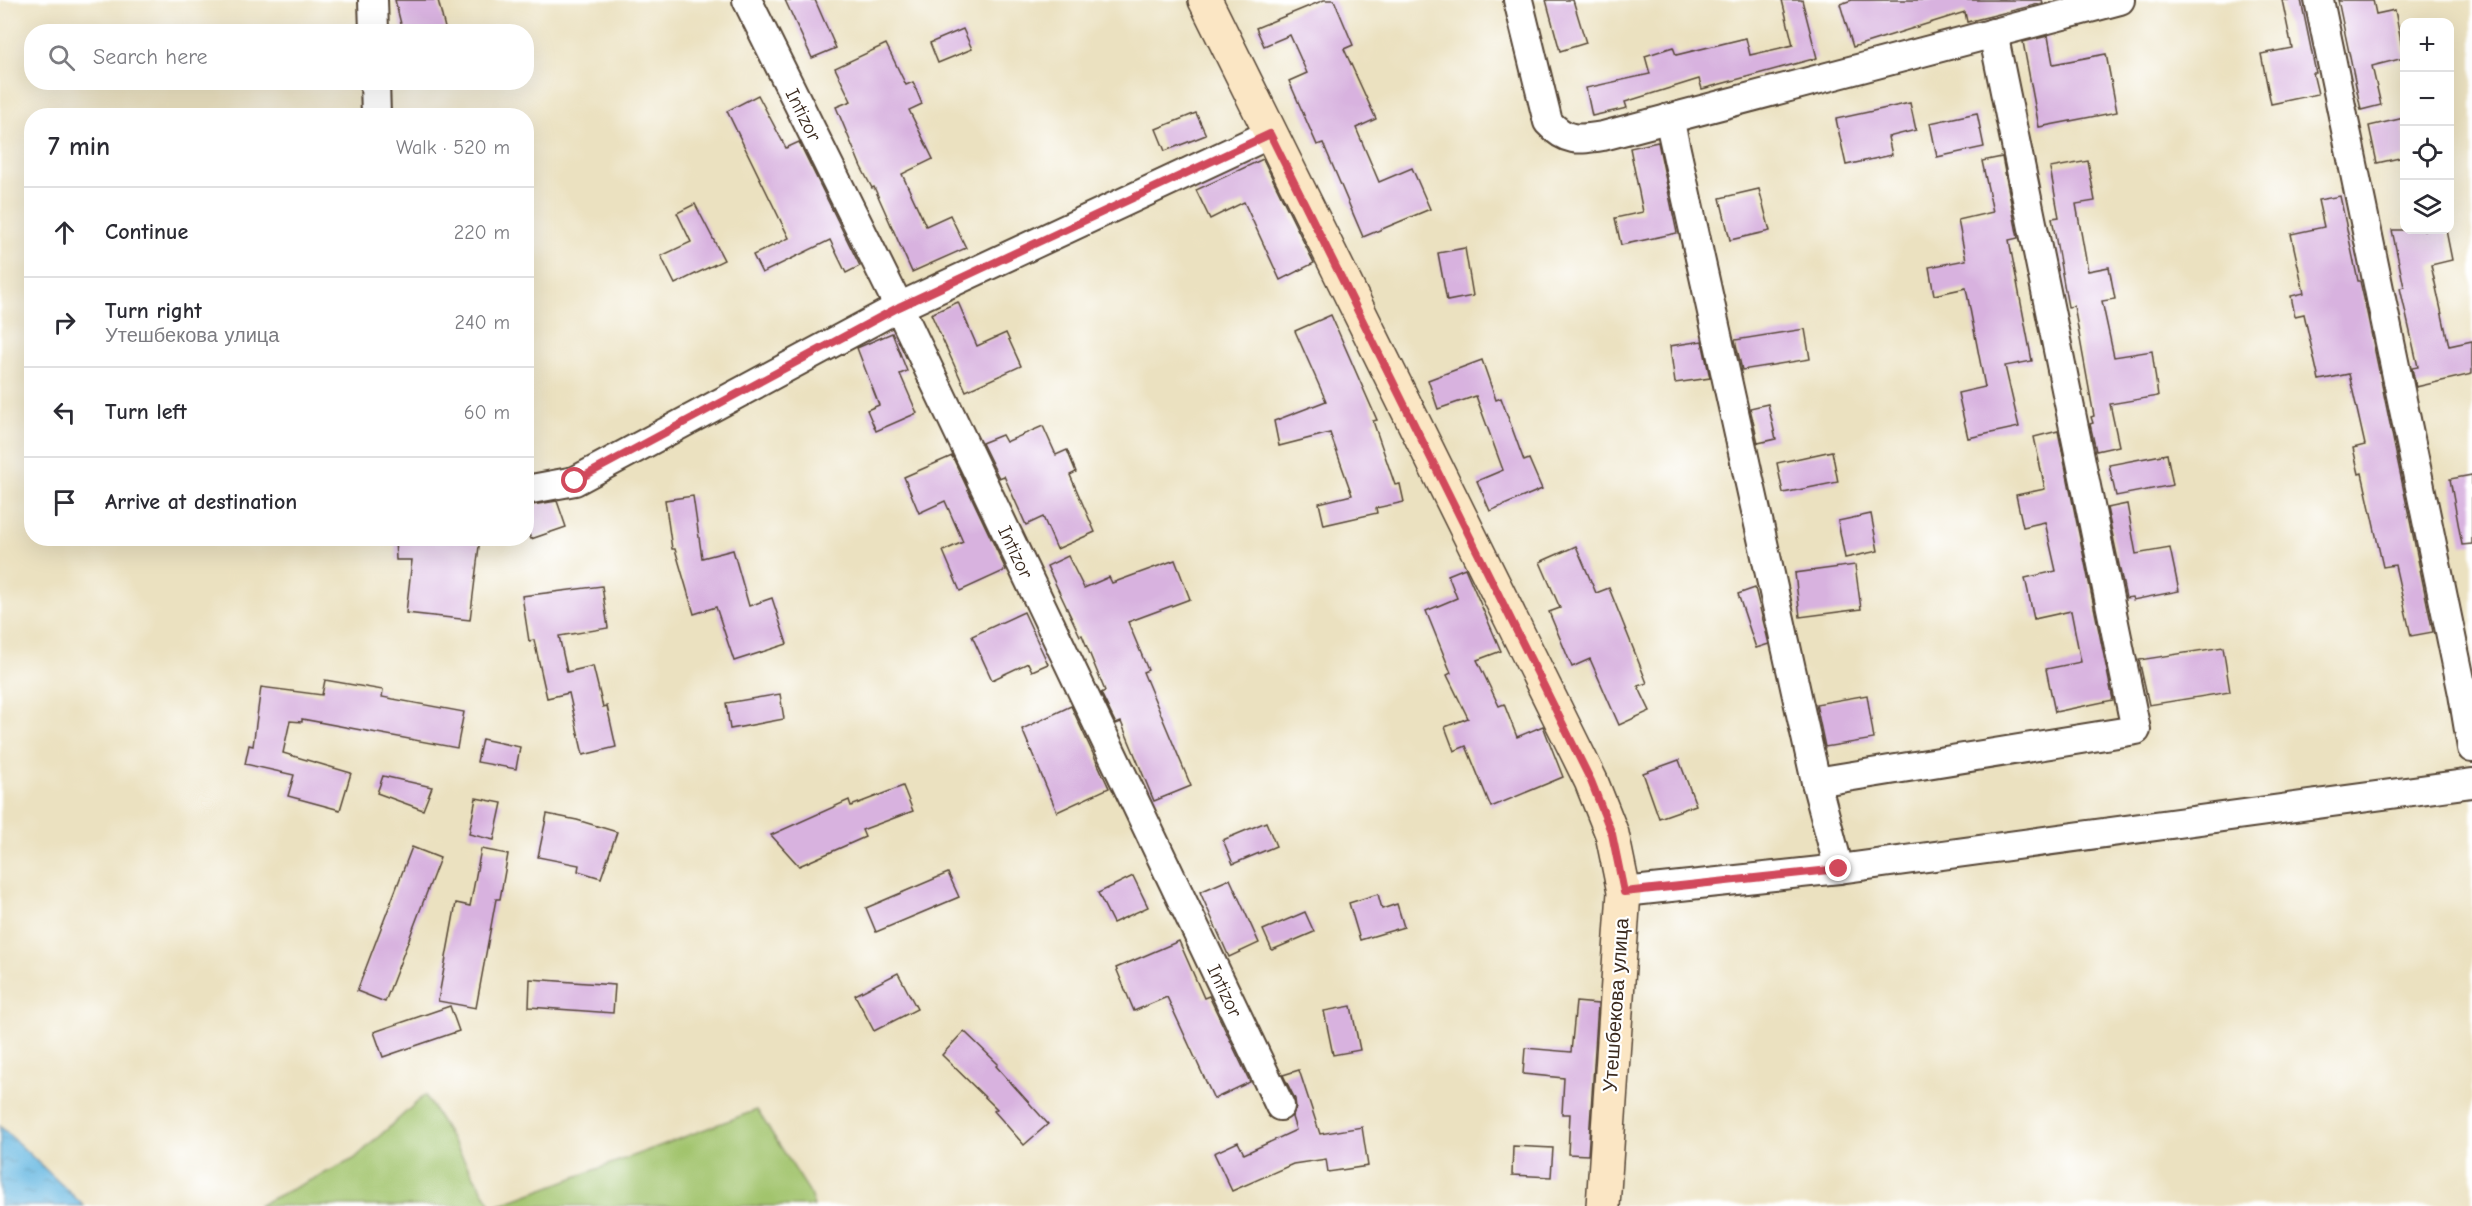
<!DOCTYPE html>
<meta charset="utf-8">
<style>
body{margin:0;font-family:"Comic Neue",sans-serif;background:#f2f2f3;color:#2b2b33}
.controls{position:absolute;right:18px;top:18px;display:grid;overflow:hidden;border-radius:12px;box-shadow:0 6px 24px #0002}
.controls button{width:54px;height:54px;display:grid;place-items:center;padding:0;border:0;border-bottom:2px solid #e1e1e2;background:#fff;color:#2b2b33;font:30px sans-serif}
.stop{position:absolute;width:18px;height:18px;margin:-14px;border:4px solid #d1495b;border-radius:50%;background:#fff}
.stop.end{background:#d1495b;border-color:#fff;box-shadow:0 2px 6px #0008}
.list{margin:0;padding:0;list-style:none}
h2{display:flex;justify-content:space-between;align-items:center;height:78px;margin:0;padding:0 24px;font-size:26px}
h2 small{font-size:20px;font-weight:400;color:#7c7c81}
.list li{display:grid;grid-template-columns:39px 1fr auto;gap:18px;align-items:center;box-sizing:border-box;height:90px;padding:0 24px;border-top:2px solid #e1e1e2}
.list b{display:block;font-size:22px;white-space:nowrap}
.list p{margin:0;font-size:20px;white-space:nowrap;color:#7c7c81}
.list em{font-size:20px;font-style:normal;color:#7c7c81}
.icon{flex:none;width:33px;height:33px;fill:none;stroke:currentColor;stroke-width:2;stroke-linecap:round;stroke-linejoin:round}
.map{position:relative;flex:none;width:2472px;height:1206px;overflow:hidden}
.search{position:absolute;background:#fff;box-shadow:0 6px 24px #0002;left:24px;top:24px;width:510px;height:66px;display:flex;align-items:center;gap:15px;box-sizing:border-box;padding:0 21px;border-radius:24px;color:#7c7c81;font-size:22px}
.panel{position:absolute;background:#fff;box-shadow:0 6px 24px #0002;left:24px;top:108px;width:510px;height:438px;border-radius:24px}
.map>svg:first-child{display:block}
</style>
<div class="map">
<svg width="2472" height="1206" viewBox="0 0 2472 1206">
<defs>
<pattern id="water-ripples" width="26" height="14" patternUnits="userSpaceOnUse" patternTransform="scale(1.5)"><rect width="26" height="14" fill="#65b7e1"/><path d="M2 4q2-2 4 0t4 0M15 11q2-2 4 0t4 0" fill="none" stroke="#5495b6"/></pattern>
</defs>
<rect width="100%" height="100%" fill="#fff"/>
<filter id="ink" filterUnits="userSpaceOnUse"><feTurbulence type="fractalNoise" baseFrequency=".0167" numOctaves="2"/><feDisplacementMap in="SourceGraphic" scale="12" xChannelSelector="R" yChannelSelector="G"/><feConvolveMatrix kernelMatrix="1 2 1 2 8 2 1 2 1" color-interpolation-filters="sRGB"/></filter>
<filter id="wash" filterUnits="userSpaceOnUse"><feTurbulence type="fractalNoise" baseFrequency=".008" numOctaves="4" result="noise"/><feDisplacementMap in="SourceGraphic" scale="24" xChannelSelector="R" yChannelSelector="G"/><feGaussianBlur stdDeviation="1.35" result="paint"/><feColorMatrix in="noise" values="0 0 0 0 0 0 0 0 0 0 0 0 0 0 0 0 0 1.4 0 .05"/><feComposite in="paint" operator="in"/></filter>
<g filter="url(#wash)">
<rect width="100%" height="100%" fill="#ebe1c0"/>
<g fill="#a2c46d" stroke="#6e7746" stroke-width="1.5">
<path d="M 425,1095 L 492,1206 L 257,1206 L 354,1159 Z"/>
<path d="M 757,1110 L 809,1191 L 814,1206 L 497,1206 Z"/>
</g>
<path fill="url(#water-ripples)" stroke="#507080" stroke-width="1.5" d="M 0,1126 L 84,1206 L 0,1206 Z"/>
<g id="blocks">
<g fill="#d8b2df">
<path d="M 395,0 L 438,0 L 446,32 L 403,32 Z"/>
<path d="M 785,0 L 815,0 L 836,48 L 812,58 Z"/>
<path d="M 1324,0 L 1334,0 L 1353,45 L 1344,49 L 1376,119 L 1356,128 L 1379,182 L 1412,168 L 1430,209 L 1363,237 L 1323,143 L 1317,145 L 1289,81 L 1307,73 L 1290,35 L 1264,46 L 1256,28 Z"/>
<path d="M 1546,0 L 1573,0 L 1586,43 L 1560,51 Z"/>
<path d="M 1782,0 L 1802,0 L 1817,58 L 1702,89 L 1699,79 L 1625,102 L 1627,108 L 1592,116 L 1586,88 L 1650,74 L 1645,56 L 1673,47 L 1676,55 L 1746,38 L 1750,55 L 1793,45 Z"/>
<path d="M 1852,0 L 2042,0 L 2043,3 L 1967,22 L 1965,12 L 1853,47 L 1840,4 Z"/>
<path d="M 2282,0 L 2301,0 L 2316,73 L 2313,73 L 2318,94 L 2271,104 L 2261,54 L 2292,48 Z"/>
<path d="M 2338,0 L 2373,0 L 2376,14 L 2395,10 L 2404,58 L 2372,66 L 2381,105 L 2361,110 Z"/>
<path d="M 963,29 L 972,49 L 938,63 L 930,43 Z"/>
<path d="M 2048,36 L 2053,64 L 2106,54 L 2117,112 L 2039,127 L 2023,42 Z"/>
<path d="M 886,44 L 906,85 L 913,82 L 922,104 L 909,110 L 933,159 L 902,174 L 926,226 L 950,215 L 966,248 L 912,272 L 874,187 L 872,188 L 861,167 L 836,107 L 851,101 L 835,68 Z"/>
<path d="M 758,95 L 786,148 L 799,142 L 860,266 L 846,273 L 830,240 L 762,273 L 753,255 L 789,238 L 727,111 Z"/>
<path d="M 1910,103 L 1916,130 L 1888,137 L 1892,155 L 1846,165 L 1836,119 Z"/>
<path d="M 1196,113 L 1206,135 L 1165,151 L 1156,129 Z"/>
<path d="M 1977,113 L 1984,147 L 1937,157 L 1930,123 Z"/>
<path d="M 2404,118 L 2404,157 L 2377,163 L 2369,126 Z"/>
<path d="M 1658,142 L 1677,233 L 1621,245 L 1615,218 L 1643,212 L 1630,148 Z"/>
<path d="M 2002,157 L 2018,238 L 2009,240 L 2032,361 L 2005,366 L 2019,427 L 1968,438 L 1958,393 L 1985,387 L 1966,288 L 1934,295 L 1929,267 L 1966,260 L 1958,220 L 1993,212 L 1982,161 Z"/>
<path d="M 1263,159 L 1314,263 L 1280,280 L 1244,202 L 1210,219 L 1196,190 Z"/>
<path d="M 2088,161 L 2095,201 L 2076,204 L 2088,271 L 2109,267 L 2115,299 L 2102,301 L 2114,357 L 2152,351 L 2158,396 L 2110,404 L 2119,446 L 2096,451 L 2090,424 L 2093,423 L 2091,417 L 2094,416 L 2074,306 L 2068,307 L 2052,218 L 2059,217 L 2050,168 Z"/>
<path d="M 1759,189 L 1770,231 L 1730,240 L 1720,198 Z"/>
<path d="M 2340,196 L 2358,281 L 2360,281 L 2365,303 L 2433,632 L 2411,636 L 2395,565 L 2383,567 L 2362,473 L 2359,474 L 2353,448 L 2365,445 L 2349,374 L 2319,380 L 2304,314 L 2295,316 L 2291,296 L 2304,293 L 2291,234 L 2324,227 L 2318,200 Z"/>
<path d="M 695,204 L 724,260 L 675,284 L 661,256 L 691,242 L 677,213 Z"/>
<path d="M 2392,230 L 2446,230 L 2452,260 L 2431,265 L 2449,346 L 2472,341 L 2472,374 L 2416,387 L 2412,368 L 2418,367 L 2400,288 L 2404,287 Z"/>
<path d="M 1465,248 L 1473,296 L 1447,301 L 1438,253 Z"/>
<path d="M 958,302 L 977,346 L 1006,333 L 1021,366 L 966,391 L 931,314 Z"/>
<path d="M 1331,315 L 1377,420 L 1373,421 L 1395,485 L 1400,484 L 1404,502 L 1376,508 L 1377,513 L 1324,525 L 1319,503 L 1352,495 L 1330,433 L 1279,446 L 1274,421 L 1326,401 L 1295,331 Z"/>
<path d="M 1805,329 L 1810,359 L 1742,370 L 1735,340 Z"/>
<path d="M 892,333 L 907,371 L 900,374 L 917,413 L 876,431 L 867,410 L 879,405 L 857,348 Z"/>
<path d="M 1702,341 L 1710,378 L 1675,383 L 1670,346 Z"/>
<path d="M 1482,360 L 1496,400 L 1501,398 L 1524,461 L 1529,459 L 1542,489 L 1490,511 L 1477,481 L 1503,470 L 1476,396 L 1438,409 L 1428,380 Z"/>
<path d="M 1768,404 L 1776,439 L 1758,443 L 1750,408 Z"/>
<path d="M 1043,426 L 1056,455 L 1067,450 L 1076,472 L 1070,475 L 1095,532 L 1057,549 L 1043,517 L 1026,525 L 1004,476 L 999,478 L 982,443 L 1002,435 L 1006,442 Z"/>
<path d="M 2058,431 L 2113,700 L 2055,712 L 2046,669 L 2081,662 L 2071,611 L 2034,619 L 2025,578 L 2056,571 L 2045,522 L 2023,527 L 2016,495 L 2045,489 L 2034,437 Z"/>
<path d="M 1832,451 L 1838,482 L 1783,493 L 1777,463 Z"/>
<path d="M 2167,454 L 2173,485 L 2116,496 L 2109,465 Z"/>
<path d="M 952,456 L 1006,570 L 960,591 L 943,551 L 963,542 L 945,501 L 919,513 L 904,477 Z"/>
<path d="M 2472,475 L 2472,544 L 2462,545 L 2450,479 Z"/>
<path d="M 693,496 L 702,558 L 733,550 L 749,606 L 772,598 L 787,644 L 734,661 L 716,607 L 694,614 L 675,549 L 672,549 L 665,500 Z"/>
<path d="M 557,501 L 566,527 L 531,539 L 526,527 L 526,506 Z"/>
<path d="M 2127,504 L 2136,554 L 2170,548 L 2179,591 L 2133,600 L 2132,597 L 2126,598 L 2107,508 Z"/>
<path d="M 1871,514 L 1878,551 L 1845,558 L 1838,521 Z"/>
<path d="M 395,538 L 480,538 L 470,620 L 406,613 L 412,560 L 396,560 Z"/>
<path d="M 1576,546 L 1596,593 L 1609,588 L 1647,683 L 1638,686 L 1650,711 L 1619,725 L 1590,659 L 1572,667 L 1549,612 L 1560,608 L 1540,562 Z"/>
<path d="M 1068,556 L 1084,588 L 1109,577 L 1112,583 L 1175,560 L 1190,599 L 1128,622 L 1148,670 L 1143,672 L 1191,786 L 1154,801 L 1121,722 L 1116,724 L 1101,693 L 1105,691 L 1082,635 L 1080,636 L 1047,566 Z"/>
<path d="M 1855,565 L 1861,609 L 1800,617 L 1795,573 Z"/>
<path d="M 1465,568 L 1501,651 L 1477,660 L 1499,706 L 1504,704 L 1517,737 L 1543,726 L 1563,777 L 1491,807 L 1466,746 L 1454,751 L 1445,727 L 1468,718 L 1447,675 L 1451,673 L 1426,611 L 1457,598 L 1448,575 Z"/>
<path d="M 602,586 L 608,628 L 559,636 L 567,672 L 593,666 L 603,707 L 607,706 L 616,747 L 583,755 L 569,693 L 547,698 L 534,640 L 529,641 L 522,596 Z"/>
<path d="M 1755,588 L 1769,644 L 1756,648 L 1738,594 Z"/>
<path d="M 1024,612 L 1048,664 L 1032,671 L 1028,663 L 992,680 L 972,636 Z"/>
<path d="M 2223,647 L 2230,692 L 2149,705 L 2139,660 Z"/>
<path d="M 325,680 L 383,690 L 382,697 L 464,712 L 457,748 L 302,719 L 302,722 L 290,721 L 283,753 L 351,773 L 340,810 L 288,796 L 294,775 L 245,764 L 249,745 L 253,746 L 261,687 L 322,695 Z"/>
<path d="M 780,694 L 784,719 L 730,729 L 726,703 Z"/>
<path d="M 1867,695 L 1874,739 L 1825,747 L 1816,704 Z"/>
<path d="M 1071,706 L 1109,788 L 1057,812 L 1022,729 Z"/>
<path d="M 482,739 L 520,747 L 516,769 L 477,762 Z"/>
<path d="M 1679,760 L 1696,805 L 1659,818 L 1643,773 Z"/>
<path d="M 383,776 L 432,787 L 423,810 L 377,793 Z"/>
<path d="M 903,786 L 913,811 L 862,830 L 865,837 L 799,866 L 771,835 L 849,800 L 851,806 Z"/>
<path d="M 476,798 L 502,803 L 494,840 L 469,834 Z"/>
<path d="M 547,814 L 577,820 L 617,832 L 601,878 L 578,871 L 579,865 L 538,857 Z"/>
<path d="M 1266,822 L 1276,846 L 1233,864 L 1223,840 Z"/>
<path d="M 412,847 L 440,858 L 385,1002 L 357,991 Z"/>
<path d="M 481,849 L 508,854 L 500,899 L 496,899 L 476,1008 L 438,1001 L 456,903 L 470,906 Z"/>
<path d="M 948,873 L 959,897 L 876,932 L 866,908 Z"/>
<path d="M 1133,876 L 1148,907 L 1113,923 L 1098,893 Z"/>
<path d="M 1230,879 L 1259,943 L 1229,957 L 1200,892 Z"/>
<path d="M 1378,894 L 1382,909 L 1397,904 L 1404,927 L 1360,940 L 1349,903 Z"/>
<path d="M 1305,912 L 1314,932 L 1272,950 L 1263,930 Z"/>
<path d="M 1179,941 L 1204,998 L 1209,996 L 1250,1082 L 1214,1099 L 1167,997 L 1134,1011 L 1116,968 Z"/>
<path d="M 898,973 L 917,1009 L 874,1031 L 855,995 Z"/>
<path d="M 530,979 L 615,985 L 613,1013 L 529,1007 Z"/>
<path d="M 1576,1002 L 1598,1004 L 1588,1155 L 1568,1154 L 1570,1114 L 1562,1114 L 1564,1078 L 1523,1074 L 1525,1048 L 1571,1052 Z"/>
<path d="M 450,1006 L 459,1031 L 383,1057 L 374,1032 Z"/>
<path d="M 1351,1006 L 1360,1050 L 1333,1055 L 1324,1011 Z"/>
<path d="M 964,1031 L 998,1064 L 996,1066 L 1048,1124 L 1024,1145 L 994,1111 L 997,1109 L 942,1055 Z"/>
<path d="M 1299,1070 L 1320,1134 L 1362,1127 L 1368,1166 L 1328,1172 L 1326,1159 L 1293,1164 L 1232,1191 L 1214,1153 L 1238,1142 L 1244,1154 L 1296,1130 L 1292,1117 L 1296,1108 L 1295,1099 L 1283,1075 Z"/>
<path d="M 1513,1146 L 1553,1148 L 1551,1177 L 1512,1175 Z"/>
</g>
</g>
</g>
<g filter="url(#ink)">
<use href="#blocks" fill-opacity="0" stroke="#554536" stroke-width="1.5"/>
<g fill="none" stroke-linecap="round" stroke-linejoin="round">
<g stroke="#554536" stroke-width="32">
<g id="minor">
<path d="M 373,0 L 374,32"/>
<path id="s1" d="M 747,0 L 899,307 L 1280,1106"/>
<path d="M 1518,0 L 1548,122 C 1566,142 1578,140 1603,136 L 2120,0"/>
<path d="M 2319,0 L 2463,694 L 2472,748"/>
<path d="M 375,82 L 376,116"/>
<path d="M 1669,118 L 1816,782 L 1839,869"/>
<path d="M 526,490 L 575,481 L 899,307 L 1270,134"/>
<path d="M 1816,782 L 2136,730 L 1993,33"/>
<path d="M 1624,892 L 1839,869 L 2472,783"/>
</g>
</g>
<g stroke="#554536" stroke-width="36">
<path id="secondary" d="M 1205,0 L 1591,781 L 1612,834 L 1624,892 L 1603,1206"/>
</g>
<use href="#minor" stroke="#fff" stroke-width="28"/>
<use href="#secondary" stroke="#fbe6c4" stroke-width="33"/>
</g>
</g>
<g fill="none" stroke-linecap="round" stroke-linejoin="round" filter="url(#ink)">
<path stroke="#d1495b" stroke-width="8" d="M 575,481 L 899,307 L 1270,134 L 1591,781 L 1612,834 L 1624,892 L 1839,869"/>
</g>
<g text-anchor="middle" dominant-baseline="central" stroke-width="4.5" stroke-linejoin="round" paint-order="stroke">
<g font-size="20" fill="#3b2a1e" stroke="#fff">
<text stroke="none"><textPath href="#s1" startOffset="128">Intizor</textPath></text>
<text stroke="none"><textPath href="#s1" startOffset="614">Intizor</textPath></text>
<text stroke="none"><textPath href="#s1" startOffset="1100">Intizor</textPath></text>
<text transform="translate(1616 1005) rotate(-86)">Утешбекова улица</text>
</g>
</g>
</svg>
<div class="controls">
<button>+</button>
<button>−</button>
<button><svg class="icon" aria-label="locate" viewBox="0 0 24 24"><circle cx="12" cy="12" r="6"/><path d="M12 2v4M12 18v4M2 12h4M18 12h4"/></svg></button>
<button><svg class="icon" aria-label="layers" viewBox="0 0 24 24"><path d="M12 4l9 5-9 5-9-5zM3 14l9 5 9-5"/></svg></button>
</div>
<div class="stop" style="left:575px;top:481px"></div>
<div class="stop end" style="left:1839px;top:869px"></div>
<div class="search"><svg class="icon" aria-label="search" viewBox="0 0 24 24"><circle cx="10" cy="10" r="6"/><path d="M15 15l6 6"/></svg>Search here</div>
<section class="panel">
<h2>7 min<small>Walk · 520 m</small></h2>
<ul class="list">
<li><svg class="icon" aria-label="ahead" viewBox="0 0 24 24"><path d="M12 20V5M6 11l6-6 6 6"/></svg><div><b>Continue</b></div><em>220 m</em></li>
<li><svg class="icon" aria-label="right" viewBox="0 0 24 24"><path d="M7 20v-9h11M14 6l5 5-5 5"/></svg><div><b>Turn right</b><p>Утешбекова улица</p></div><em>240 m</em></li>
<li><svg class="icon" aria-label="left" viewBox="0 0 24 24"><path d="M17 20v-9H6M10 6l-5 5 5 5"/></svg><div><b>Turn left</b></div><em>60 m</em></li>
<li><svg class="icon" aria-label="arrive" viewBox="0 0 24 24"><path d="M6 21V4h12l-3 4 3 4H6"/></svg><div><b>Arrive at destination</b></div></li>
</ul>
</section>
</div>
